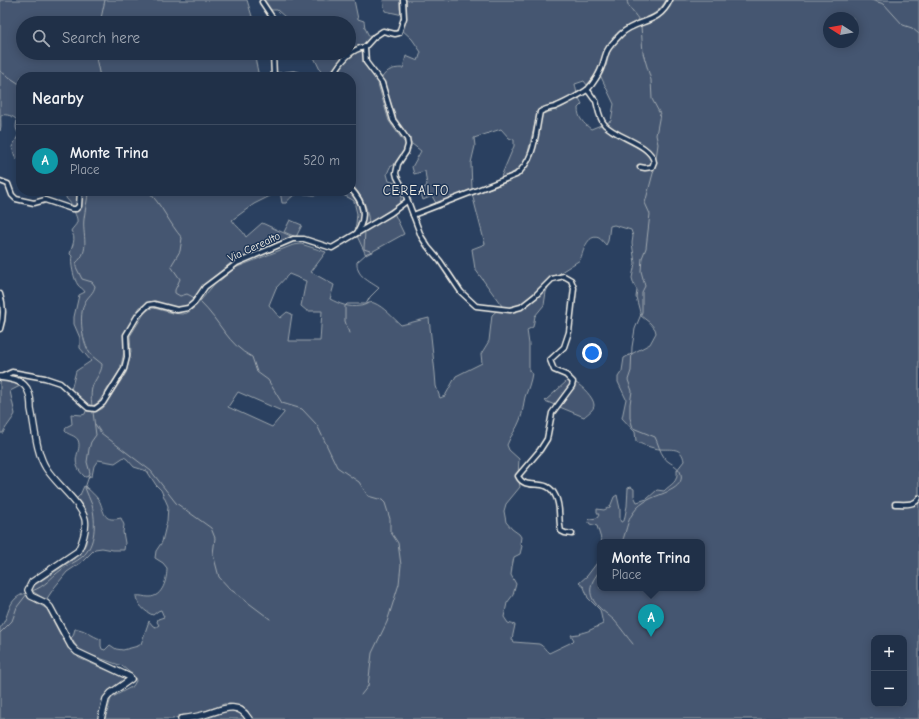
<!DOCTYPE html>
<meta charset="utf-8">
<style>
body{margin:0;font-family:"Comic Neue",sans-serif;background:#2d3c52;color:#f1f3f6}
.controls{position:absolute;right:12px;bottom:12px;display:grid;overflow:hidden;border-radius:8px;box-shadow:0 2px 10px #0003}
.controls button{width:36px;height:36px;display:grid;place-items:center;padding:0;border:0;border-bottom:1px solid #3d4b60;background:#203048;color:#f1f3f6;font:20px sans-serif}
.compass{position:absolute;left:823px;top:12px;width:36px;height:36px;border-radius:50%;background:#203048;box-shadow:0 2px 10px #0003;rotate:281deg}
.you{position:absolute;left:592px;top:353px;width:14px;height:14px;margin:-10px;border:3px solid #fff;border-radius:50%;background:#1a73e8;box-shadow:0 0 0 6px #1a73e833}
.badge{display:grid;place-items:center;width:26px;height:26px;border-radius:50%;background:#95b2f1;color:#fff;font-size:13px;font-weight:700}
.pin{position:absolute;translate:-50% -33px;filter:drop-shadow(0 1px 2px #0008)}
.pin::after{content:'';position:absolute;top:21px;width:14px;height:12px;background:inherit;clip-path:polygon(0 0,100% 0,50% 100%)}
.popup{position:absolute;left:597px;top:539px;width:108px;height:52px;box-sizing:border-box;display:grid;place-content:center;border-radius:8px;background:#203048;filter:drop-shadow(0 1px 3px #0005);font-size:13px;white-space:nowrap;color:#a2a9b4}
.popup b{font-size:15px;color:#f1f3f6}
.popup::after{content:'';position:absolute;left:50%;top:100%;margin-left:-8px;border:8px solid transparent;border-top-color:#203048}
.list{margin:0;padding:0;list-style:none}
h2{display:flex;justify-content:space-between;align-items:center;height:52px;margin:0;padding:0 16px;font-size:17px}
h2 small{font-size:13px;font-weight:400;color:#a2a9b4}
.list li{display:grid;grid-template-columns:26px 1fr auto;gap:12px;align-items:center;box-sizing:border-box;height:72px;padding:0 16px;border-top:1px solid #3d4b60}
.list b{display:block;font-size:15px;white-space:nowrap}
.list p{margin:0;font-size:13px;white-space:nowrap;color:#a2a9b4}
.list em{font-size:13px;font-style:normal;color:#a2a9b4}
.icon{flex:none;width:22px;height:22px;fill:none;stroke:currentColor;stroke-width:2;stroke-linecap:round;stroke-linejoin:round}
.map{position:relative;flex:none;width:919px;height:719px;overflow:hidden}
.search{position:absolute;background:#203048;box-shadow:0 2px 10px #0003;left:16px;top:16px;width:340px;height:44px;display:flex;align-items:center;gap:10px;box-sizing:border-box;padding:0 14px;border-radius:22px;color:#a2a9b4;font-size:15px}
.panel{position:absolute;background:#203048;box-shadow:0 2px 10px #0003;left:16px;top:72px;width:340px;height:124px;border-radius:16px}
.map>svg:first-child{display:block}
</style>
<div class="map">
<svg width="919" height="719" viewBox="0 0 919 719">
<rect width="100%" height="100%" fill="#2a4060"/>
<filter id="ink" filterUnits="userSpaceOnUse"><feTurbulence type="fractalNoise" baseFrequency=".025" numOctaves="2"/><feDisplacementMap in="SourceGraphic" scale="8" xChannelSelector="R" yChannelSelector="G"/><feConvolveMatrix kernelMatrix="1 2 1 2 8 2 1 2 1" color-interpolation-filters="sRGB"/></filter>
<g filter="url(#ink)">
<g fill="#445771" stroke="#9ca4ac" fill-rule="evenodd">
<path d="M 0,0 L 247,0 L 254,23 L 23,23 L 23,53 L 254,53 L 259,77 L 21,77 L 21,159 L 16,157 L 16,160 L 12,147 L 19,134 C 15,129 16,126 17,120 C 13,116 7,114 1,115 C 0,120 2,125 0,131 Z"/>
<path d="M 263,0 L 354,0 L 358,19 L 364,21 L 365,28 L 370,38 C 354,55 369,68 379,82 C 386,71 389,68 403,68 L 406,56 L 418,61 L 421,52 L 412,39 L 401,29 L 403,15 L 385,11 L 383,0 L 400,0 L 400,9 L 403,15 L 406,9 L 406,0 L 666,0 C 656,18 645,16 629,25 C 610,34 602,54 598,72 L 606,66 L 610,50 L 621,38 L 630,30 L 651,22 L 665,13 L 673,0 L 919,0 L 919,719 L 251,719 L 248,711 L 243,707 L 230,704 L 224,704 L 201,713 L 183,715 L 173,719 L 105,719 L 111,698 L 133,686 L 136,681 L 135,677 L 122,666 L 82,652 L 77,647 L 71,638 L 73,636 L 75,629 C 84,628 92,637 101,639 L 101,646 L 102,649 L 105,650 L 110,645 L 116,649 L 123,650 L 138,646 L 141,644 L 149,621 L 153,626 L 156,627 L 159,625 L 157,622 L 158,619 L 164,617 L 161,610 L 158,611 L 153,615 C 146,613 136,603 136,596 C 141,595 144,597 149,597 C 163,597 167,579 167,568 L 163,563 L 155,558 L 156,551 L 162,542 L 167,521 L 168,506 L 161,490 L 156,485 L 147,471 L 134,467 L 127,459 L 124,457 L 115,463 L 98,460 L 94,466 L 92,476 L 85,477 C 67,460 83,452 78,440 C 75,435 68,435 65,431 L 66,427 L 72,424 L 71,414 L 82,415 L 85,414 L 86,411 C 93,412 97,412 103,408 L 126,373 L 131,352 L 130,336 L 145,312 L 151,308 L 154,308 L 172,313 L 182,314 L 187,313 L 196,306 L 211,288 L 235,268 L 293,245 L 301,244 L 326,252 L 311,272 L 334,285 L 330,299 C 340,304 348,308 360,306 C 365,306 369,301 374,303 C 384,307 393,318 401,325 L 429,318 L 435,373 L 436,386 L 440,398 L 445,396 L 456,376 L 482,363 L 481,354 L 489,341 L 492,315 L 502,306 L 475,269 L 472,249 L 485,244 L 471,190 L 437,205 L 432,196 L 423,200 L 420,190 L 427,186 L 425,171 L 414,174 L 412,167 L 421,151 L 412,144 L 407,143 C 403,152 400,163 390,167 L 387,174 L 389,181 L 396,183 C 400,191 403,194 400,203 L 355,233 L 357,214 L 354,201 C 349,197 336,192 330,192 C 325,192 319,195 314,195 C 301,194 295,191 286,203 L 282,203 L 280,191 L 254,204 L 232,220 C 236,227 243,230 246,237 L 262,223 L 295,238 L 232,262 L 206,283 L 192,302 L 184,307 L 173,307 L 155,302 L 150,302 L 140,307 L 124,333 L 124,352 L 120,370 L 98,403 L 92,406 L 89,405 L 71,390 L 76,371 L 91,361 L 80,348 L 80,338 L 74,324 L 74,317 L 79,295 L 85,292 C 83,288 80,288 78,285 C 74,280 70,262 72,256 L 70,254 C 72,245 77,239 71,231 C 72,228 76,226 77,222 C 78,217 73,212 73,206 L 66,198 L 67,191 L 351,191 L 351,77 L 321,77 L 322,74 L 312,53 L 349,53 L 349,23 L 289,23 L 285,17 L 277,10 L 269,10 ZM 829,18 L 853,18 L 853,42 L 829,42 ZM 597,73 L 601,77 L 614,104 L 611,121 L 591,129 C 583,123 578,118 578,108 L 582,104 L 577,94 L 575,84 L 584,81 L 587,85 ZM 383,81 L 396,118 L 410,139 L 407,143 L 404,142 L 389,121 L 378,84 ZM 576,94 C 571,107 555,110 542,114 C 538,127 538,140 534,153 C 527,180 499,184 477,193 L 471,190 L 472,189 L 471,163 L 475,146 L 474,138 L 501,129 L 509,138 L 514,140 L 514,146 L 500,179 L 518,170 L 526,161 L 538,110 L 557,103 ZM 614,225 L 631,230 L 633,236 L 632,243 L 635,263 L 632,278 L 634,285 L 637,290 L 636,297 L 641,316 L 650,323 L 655,329 L 656,333 L 650,344 L 624,358 L 622,371 L 618,377 L 618,382 L 626,399 L 622,418 L 635,432 L 636,441 C 639,444 655,449 660,449 C 670,450 682,446 684,461 L 677,470 C 678,483 672,483 664,491 L 657,490 L 647,499 L 637,502 L 634,496 L 634,489 L 631,487 L 628,488 L 627,506 L 624,521 L 621,522 L 620,520 L 620,509 L 617,495 L 614,497 L 610,507 L 604,510 L 597,509 L 597,512 L 599,515 L 597,518 L 590,519 L 588,521 L 590,524 L 597,526 L 602,542 L 702,542 L 702,588 L 600,588 L 600,559 L 587,576 L 579,583 L 584,587 L 588,598 L 600,610 L 603,624 L 588,631 L 578,634 L 571,635 L 574,640 L 572,642 L 549,653 C 545,650 544,646 539,644 L 514,642 L 512,639 L 515,625 L 508,623 L 504,617 L 507,603 L 513,595 L 516,584 L 511,575 L 512,567 L 514,557 L 520,554 L 522,546 L 520,544 L 521,537 L 519,534 L 512,529 L 506,522 L 504,511 L 506,504 L 520,487 L 518,476 L 519,459 L 509,450 L 507,445 C 510,436 517,429 520,420 C 523,413 523,405 525,397 C 528,389 531,381 532,373 L 529,371 L 529,344 L 527,330 L 533,327 L 535,316 L 544,305 L 546,292 L 550,283 L 561,272 L 580,260 C 583,253 587,233 599,238 C 601,239 604,243 606,245 L 608,241 L 610,226 ZM 289,274 L 306,281 L 301,306 L 307,311 L 322,311 L 320,341 L 288,341 L 292,314 L 287,312 L 280,318 L 269,305 L 276,288 ZM 238,392 L 284,412 L 284,413 L 272,427 L 228,407 ZM 874,638 L 904,638 L 904,704 L 874,704 Z"/>
<path d="M 394,213 L 404,234 L 366,255 L 357,236 Z"/>
<path d="M 290,220 L 302,225 L 296,237 L 284,232 Z"/>
<path d="M 0,381 L 13,383 L 20,386 L 10,391 L 15,414 C 13,419 4,429 3,433 L 0,433 Z"/>
<path d="M 567,381 C 570,382 574,382 576,383 C 582,386 594,398 594,405 C 594,410 588,413 584,417 L 545,401 Z"/>
<path d="M 84,486 C 88,488 98,498 100,502 C 105,515 104,522 121,518 L 124,525 L 123,532 L 125,543 L 124,550 L 113,550 L 102,548 L 95,549 L 82,562 L 67,572 L 54,588 L 46,600 L 32,591 L 33,586 L 80,555 L 86,543 L 87,532 L 75,500 L 80,495 Z"/>
<path d="M 26,593 L 28,597 L 47,609 L 60,634 L 70,649 L 79,658 L 129,680 L 106,694 L 98,719 L 0,719 L 0,628 C 11,614 6,599 26,593 Z"/>
<path d="M 229,710 L 240,713 L 247,719 L 206,719 L 226,711 Z"/>
</g>
<g fill="none" stroke-linecap="round" stroke-linejoin="round">
<g stroke="#a1a8b0" stroke-width="1">
<path d="M 627,0 C 627,8 636,14 640,22"/>
<path d="M 871,0 L 884,4 L 903,25 L 912,28 L 919,34"/>
<path d="M 100,23 L 105,0"/>
<path d="M 95,53 L 100,77"/>
<path d="M 0,71 L 21,85"/>
<path d="M 351,184 C 363,197 367,206 369,223"/>
<path d="M 88,191 C 88,200 85,209 84,219 C 82,235 91,250 76,263 L 76,267 L 82,279 L 92,282 L 95,286 C 94,293 88,296 85,302 C 78,315 82,345 92,356 C 95,359 99,361 102,364 C 102,371 98,375 95,381 C 90,389 91,397 92,406"/>
<path d="M 148,191 C 162,205 169,223 182,238 L 180,251 L 171,266 L 180,279 L 175,290 L 175,293 L 180,296 L 187,294 L 193,297"/>
<path d="M 201,303 C 220,321 228,345 252,357 L 257,372 L 268,380 L 282,403 L 302,409 L 317,425 L 337,467 L 359,482 L 368,496 L 382,500 L 385,503 L 390,519 L 390,531 L 398,543 L 401,565 L 399,584 L 387,622 L 372,653 L 368,686 L 361,695"/>
<path d="M 349,333 L 345,321 L 345,306 L 347,304 L 366,304 L 370,297 L 379,288 C 369,281 356,276 357,262 L 367,253 L 373,252 L 364,249 L 365,231"/>
<path d="M 95,424 L 101,433 L 151,471 L 176,503 L 211,528 L 215,538 L 213,554 L 219,577 L 230,589 L 270,619"/>
<path d="M 622,542 C 626,533 627,521 633,513 C 637,507 643,502 650,499 C 659,494 685,489 681,474 C 679,465 668,464 664,457 C 660,452 658,443 655,437 L 633,428 L 630,418 L 630,404 L 632,391 L 628,380 L 631,371 L 632,347 L 635,329 L 642,312 L 642,292 L 645,286 L 641,271 L 642,258 L 646,248 L 650,214 L 645,203 L 655,166 L 658,144 L 656,135 L 660,114 L 652,99 L 651,80 L 643,53 L 641,26"/>
<path d="M 600,570 C 597,575 592,580 591,587 C 588,603 606,612 615,621 C 621,628 627,637 633,644"/>
<path d="M 32,591 C 46,586 50,578 61,570 C 68,565 76,562 82,557 C 96,545 96,522 92,505 C 90,499 87,494 85,488 L 90,473 L 87,462 L 89,449 L 91,442 L 96,435 L 93,412"/>
<path d="M 0,633 L 12,621 L 17,607 L 27,594"/>
</g>
<g stroke="#f4f1e8" stroke-width="7">
<g id="street">
<path d="M 403,0 L 404,18 L 399,33 L 395,34 L 383,31 L 374,37 L 365,47 L 366,62 L 382,83 L 393,120 L 407,139 L 408,145 L 406,152 L 398,164 L 396,173 L 397,177 L 403,188 L 421,236 L 428,247 L 440,261 L 461,292 L 476,306 L 510,310 L 521,307 L 535,296 L 552,279 L 564,276 L 571,280 L 574,288 L 569,332 L 564,347 L 550,360 L 554,370 L 566,375 L 573,382 L 572,386 L 552,413 L 547,439 L 540,450 L 518,476 C 526,493 547,475 556,497 C 561,507 558,520 561,531 L 565,533 L 572,534"/>
<path d="M 262,2 L 272,17 L 273,23"/>
<path d="M 273,53 L 274,76 C 284,77 293,71 303,77"/>
<path d="M 332,77 C 339,64 350,49 365,47"/>
<path d="M 587,90 C 591,93 592,98 596,101 C 598,108 599,119 605,125 C 617,138 651,144 654,162 L 652,167 L 645,168 L 640,167"/>
<path d="M 0,181 L 8,184 L 12,195 L 16,199 L 34,203 L 45,200 L 72,209 L 76,209 L 79,206 L 80,191"/>
<path d="M 351,189 C 364,203 367,216 357,233"/>
<path d="M 413,215 L 516,175 C 536,158 535,135 540,112 C 545,109 549,108 555,107 C 562,104 582,94 588,89 C 593,84 600,73 602,66 C 604,61 605,55 607,51 C 610,45 617,38 621,34 C 638,18 658,26 670,0"/>
<path d="M 0,294 C 4,306 4,317 0,329"/>
<path d="M 1,377 L 12,372 L 45,378 L 60,383 L 88,408 L 95,409 L 103,403 L 124,369 L 127,357 L 126,335 L 138,315 L 148,305 L 154,304 L 177,310 L 188,308 L 194,303 L 205,287 L 237,263 L 293,239 L 304,239 L 332,248 L 391,213 L 407,201"/>
<path d="M 895,504 C 903,504 915,506 919,498"/>
</g>
</g>
<g stroke="#f4f1e8" stroke-width="8">
<g id="secondary">
<path d="M 0,377 C 11,379 24,380 28,391 C 31,397 31,404 31,409 C 35,428 36,452 46,468 C 56,484 80,502 85,519 C 87,529 82,543 78,551 L 32,582 L 28,590 L 31,596 L 46,603 L 50,607 L 71,646 L 77,652 L 130,677 L 131,679 L 111,693 L 106,699 L 101,719"/>
<path d="M 181,719 C 189,718 196,717 203,715 C 220,711 237,699 249,719"/>
</g>
</g>
<use href="#street" stroke="#1d3557" stroke-width="4"/>
<use href="#secondary" stroke="#1d3557" stroke-width="5.5"/>
</g>
</g>
<g text-anchor="middle" dominant-baseline="central" stroke-width="3" stroke-linejoin="round" paint-order="stroke">
<g font-size="11" fill="#f4f1e8" stroke="#1d3557">
<text transform="translate(254 247) rotate(-25)">Via Cerealto</text>
</g>
<g font-size="13" letter-spacing="1" fill="#f4f1e8" stroke="#1d3557">
<text x="416" y="190">CEREALTO</text>
</g>
</g>
</svg>
<div class="controls">
<button>+</button>
<button>−</button>
</div>
<svg class="compass" viewBox="-18 -18 36 36"><path d="M0-13l5 13h-10z" fill="#e53935"/><path d="M0 13l5-13h-10z" fill="#a2a9b4"/></svg>
<div class="you"></div>
<div class="pin badge" style="left:651px;top:637px;background:#0f9aa8">A</div>
<div class="popup"><b>Monte Trina</b>Place</div>
<div class="search"><svg class="icon" aria-label="search" viewBox="0 0 24 24"><circle cx="10" cy="10" r="6"/><path d="M15 15l6 6"/></svg>Search here</div>
<section class="panel">
<h2>Nearby<small></small></h2>
<ul class="list">
<li><span class="badge" style="background:#0f9aa8">A</span><div><b>Monte Trina</b><p>Place</p></div><em>520 m</em></li>
</ul>
</section>
</div>
